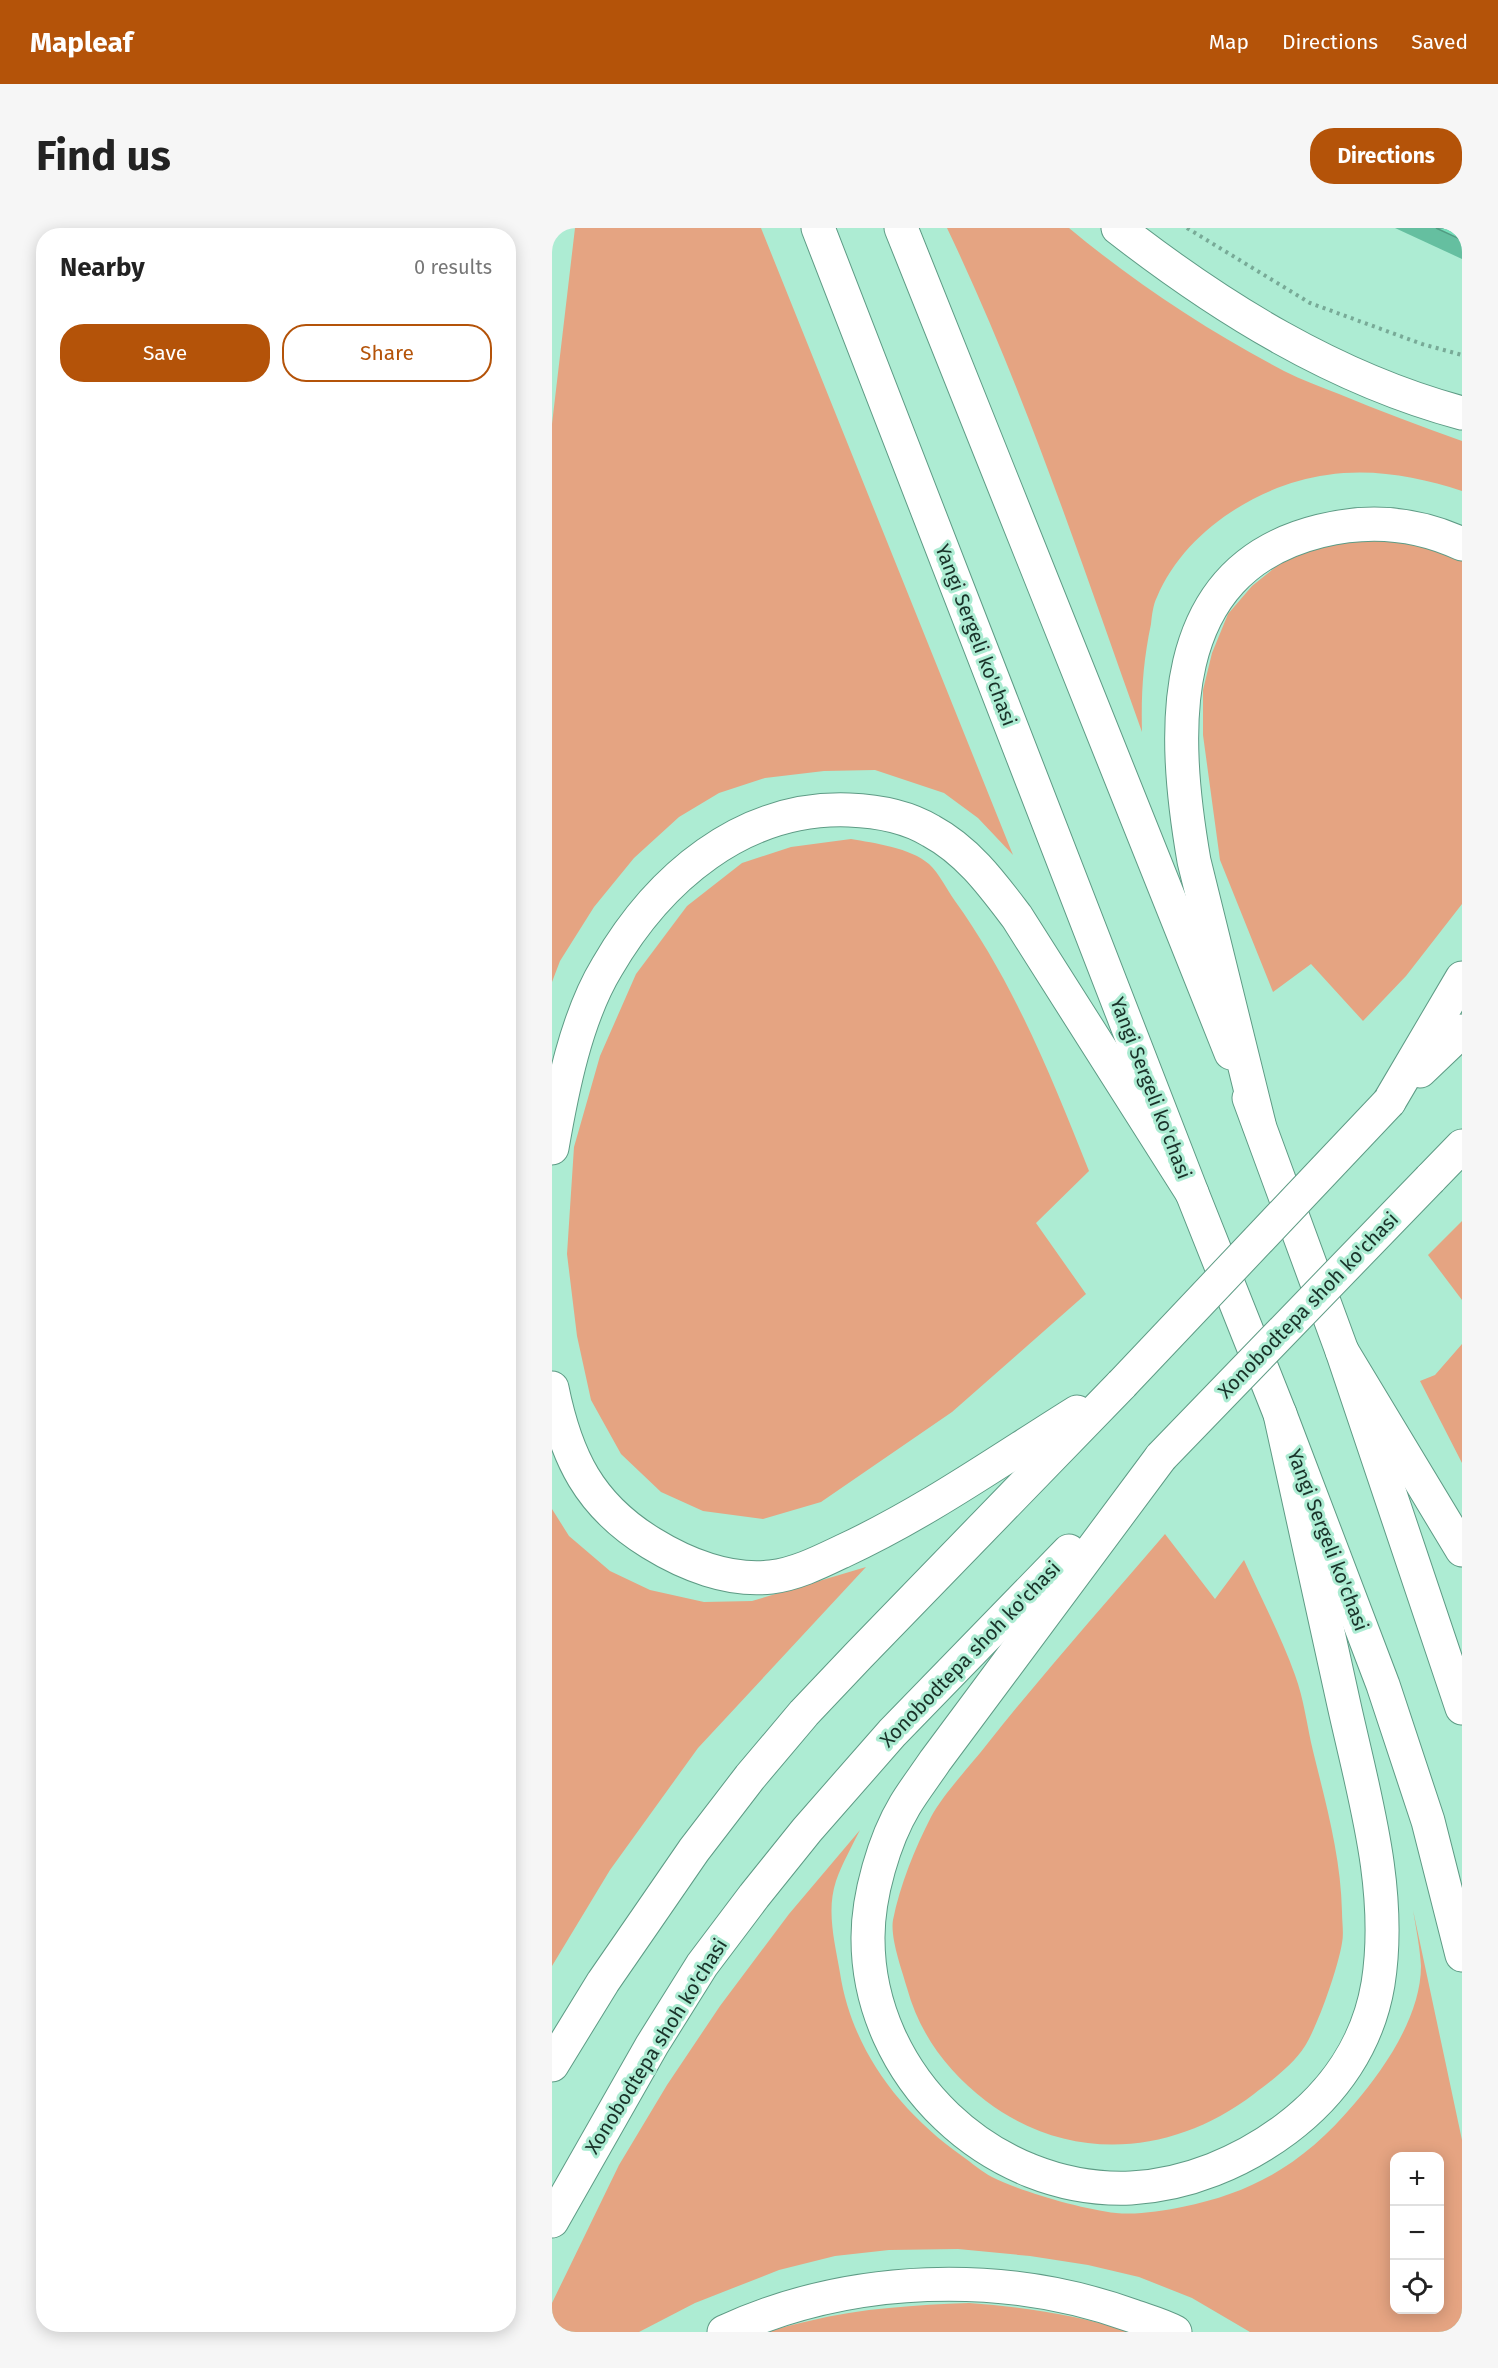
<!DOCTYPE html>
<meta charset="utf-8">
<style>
body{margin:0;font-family:"Fira Sans",sans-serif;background:#f6f6f6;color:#222}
.controls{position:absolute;right:18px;bottom:18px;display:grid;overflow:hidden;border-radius:12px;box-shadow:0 3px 15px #0003}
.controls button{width:54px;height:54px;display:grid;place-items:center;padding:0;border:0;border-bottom:2px solid #e0e0e0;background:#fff;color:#222;font:30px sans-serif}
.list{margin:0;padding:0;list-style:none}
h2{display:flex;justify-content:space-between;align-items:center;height:78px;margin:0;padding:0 24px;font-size:26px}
h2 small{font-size:20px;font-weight:400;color:#767676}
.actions{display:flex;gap:12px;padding:18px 24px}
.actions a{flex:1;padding:14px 0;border:2px solid #b45309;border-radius:24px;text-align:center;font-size:21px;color:#b45309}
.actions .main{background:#b45309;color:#fff}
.icon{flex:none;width:33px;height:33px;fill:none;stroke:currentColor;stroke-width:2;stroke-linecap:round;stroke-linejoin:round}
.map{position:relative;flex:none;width:910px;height:2104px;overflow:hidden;border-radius:24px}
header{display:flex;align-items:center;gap:36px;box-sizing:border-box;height:84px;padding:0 30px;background:#b45309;color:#fff}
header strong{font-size:28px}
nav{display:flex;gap:33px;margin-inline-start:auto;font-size:21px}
.intro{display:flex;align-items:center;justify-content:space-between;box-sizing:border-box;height:144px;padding:0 36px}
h1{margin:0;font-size:42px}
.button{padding:15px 27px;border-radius:24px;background:#b45309;color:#fff;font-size:21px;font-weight:700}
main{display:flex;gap:36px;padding:0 36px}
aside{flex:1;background:#fff;border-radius:24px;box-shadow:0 3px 15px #0003}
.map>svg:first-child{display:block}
</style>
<header>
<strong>Mapleaf</strong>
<nav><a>Map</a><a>Directions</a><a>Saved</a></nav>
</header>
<div class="intro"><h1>Find us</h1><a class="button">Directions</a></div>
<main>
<aside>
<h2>Nearby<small>0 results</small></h2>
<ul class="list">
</ul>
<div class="actions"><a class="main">Save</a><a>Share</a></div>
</aside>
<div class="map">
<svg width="910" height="2104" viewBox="0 0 910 2104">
<rect width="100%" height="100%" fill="#adecd3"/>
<g fill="#e5a482" fill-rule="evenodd">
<path d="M 23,0 L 209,0 L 461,627 L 426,590 L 392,565 L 323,542 L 272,543 L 213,550 L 167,565 L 127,589 L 82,630 L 42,679 L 8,733 L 0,754 L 0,196 Z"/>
<path d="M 395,0 L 517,0 C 583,55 656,103 732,143 C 750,152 769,159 787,166 C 828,183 868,198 910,213 L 910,263 C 867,249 821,240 775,247 C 707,256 632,304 605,369 C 601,377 600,387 599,396 C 591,434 589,466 590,504 C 529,334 473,163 395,0 Z"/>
<path d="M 817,312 C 852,314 879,318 910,332 L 910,676 L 854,748 L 811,793 L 759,736 L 721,764 L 668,632 L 651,507 L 651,462 L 660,425 L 676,386 L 700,358 L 736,329 L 780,316 Z"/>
<path d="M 299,611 C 322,615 359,620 377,636 C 387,645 395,662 403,673 C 462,755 500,850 537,943 L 484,995 L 534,1066 L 400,1184 L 269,1274 L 211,1291 L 151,1283 L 109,1264 L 69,1226 L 39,1172 L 25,1108 L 15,1026 L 22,919 L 48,828 L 84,746 L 135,678 L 190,635 L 239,619 Z"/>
<path d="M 910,993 L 910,1072 L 876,1027 Z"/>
<path d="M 910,1116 L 910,1235 L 868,1153 L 883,1147 Z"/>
<path d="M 0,1281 L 17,1308 L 58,1343 L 98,1362 L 152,1374 L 200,1373 L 314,1339 L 146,1520 L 58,1642 L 0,1738 Z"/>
<path d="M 613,1306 L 663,1371 L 692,1332 C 709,1370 729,1408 743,1447 C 752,1471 755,1498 761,1523 C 774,1576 789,1629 790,1684 C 790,1694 792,1705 790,1715 C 786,1740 766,1797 753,1818 C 741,1837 719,1853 702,1866 C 621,1928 517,1936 434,1873 C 396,1844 368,1807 355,1760 C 350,1742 338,1710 341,1692 C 348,1657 363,1620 379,1589 C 392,1565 419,1537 436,1515 C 493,1443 554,1375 613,1306 Z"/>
<path d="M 308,1602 C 300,1618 290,1636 284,1653 C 274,1683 283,1715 288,1745 C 300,1822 348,1884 410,1928 C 420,1935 430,1944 440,1949 C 470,1964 530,1981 564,1985 C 585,1987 610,1983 630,1979 C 705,1964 754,1933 803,1875 C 833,1840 869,1787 869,1738 C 868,1720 864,1700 861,1682 L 910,1912 L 910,2104 L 698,2104 L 640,2070 L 587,2049 L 536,2037 L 478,2028 L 406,2021 L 337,2022 L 283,2028 L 227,2042 L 143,2075 L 87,2104 L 0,2104 L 0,2075 L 67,1937 L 115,1857 L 168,1778 L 237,1686 ZM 842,1928 L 888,1928 L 888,2082 L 842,2082 Z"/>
<path d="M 417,2075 C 472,2079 526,2087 579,2104 L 217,2104 C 230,2099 244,2096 257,2093 C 310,2080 364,2077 417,2075 Z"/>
</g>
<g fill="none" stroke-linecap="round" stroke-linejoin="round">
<g stroke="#5e9b85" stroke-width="35">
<g id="primary">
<path d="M 266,0 L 640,965 L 728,1186 L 831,1457 L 876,1593 L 910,1727"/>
<path d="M 349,0 L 679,825"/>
<path d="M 697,870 L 790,1123 L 910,1480"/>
</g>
</g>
<g stroke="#5e9b85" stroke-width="35">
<g id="trunk">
<path d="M 566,0 C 669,80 783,151 910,185"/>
<path d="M 868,843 L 910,803"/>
<path d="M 837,874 L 910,750"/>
<path d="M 707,896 L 642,633 C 620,506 610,342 768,303 C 816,291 865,295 910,316"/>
<path d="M 0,920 C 10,862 24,790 55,739 C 106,651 190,578 297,582 C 325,583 354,588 379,603 C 416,623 440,656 465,689 L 640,965"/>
<path d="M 878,951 L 910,918"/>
<path d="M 790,1123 L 910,1322"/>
<path d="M 0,1160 C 14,1229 37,1277 99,1315 C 133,1336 177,1354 219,1349 C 244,1346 268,1334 291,1323 C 373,1285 448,1232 525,1184"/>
<path d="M 609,1229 L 383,1533 C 373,1548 362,1562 353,1577 C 332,1612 316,1668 316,1709 C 315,1848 440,1966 579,1960 C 635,1957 690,1934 734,1901 C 782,1865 816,1816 826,1756 C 841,1663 812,1567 792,1477 C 771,1380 749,1283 728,1186"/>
<path d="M 0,1837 L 51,1754 L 100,1683 L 142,1622 L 198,1549 L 252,1485 L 307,1427 L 570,1156"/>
<path d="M 0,1993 L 100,1817 L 150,1737 L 202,1668 L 255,1602 L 340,1505 L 517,1323"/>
<path d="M 172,2104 C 298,2046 451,2041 581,2088 C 595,2093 610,2097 623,2104"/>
</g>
</g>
<path stroke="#78aa97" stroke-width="4" stroke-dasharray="3 4.5" stroke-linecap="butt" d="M 635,0 L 758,75 L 870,116 L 910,127"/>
<use href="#primary" stroke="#fff" stroke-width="33"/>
<use href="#trunk" stroke="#fff" stroke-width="33"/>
<g stroke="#5e9b85" stroke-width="35" stroke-linecap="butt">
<g id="trunk-bridge">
<path d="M 570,1156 L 837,874"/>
<path d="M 609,1229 L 878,951"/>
</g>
</g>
<use href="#trunk-bridge" stroke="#fff" stroke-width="33"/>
</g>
<path fill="#65bfa0" d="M 843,0 L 910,0 L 910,31 Z"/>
<path fill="#75deba" stroke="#529b82" stroke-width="1.5" d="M 884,0 L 910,0 L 910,12 Z"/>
<g text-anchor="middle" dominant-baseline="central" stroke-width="6" stroke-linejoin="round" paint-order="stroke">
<g font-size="20" fill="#193229" stroke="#adecd3">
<text transform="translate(424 407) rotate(69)">Yangi Sergeli ko'chasi</text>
<text transform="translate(599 860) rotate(69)">Yangi Sergeli ko'chasi</text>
<text transform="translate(756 1077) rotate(-46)">Xonobodtepa shoh ko'chasi</text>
<text transform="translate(776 1312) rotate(69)">Yangi Sergeli ko'chasi</text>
<text transform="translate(418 1426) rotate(-46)">Xonobodtepa shoh ko'chasi</text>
<text transform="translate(104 1818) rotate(-58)">Xonobodtepa shoh ko'chasi</text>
</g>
</g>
</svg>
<div class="controls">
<button>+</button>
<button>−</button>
<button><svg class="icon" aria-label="locate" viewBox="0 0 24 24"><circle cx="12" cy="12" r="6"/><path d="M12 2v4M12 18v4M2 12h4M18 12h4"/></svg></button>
</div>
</div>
</main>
